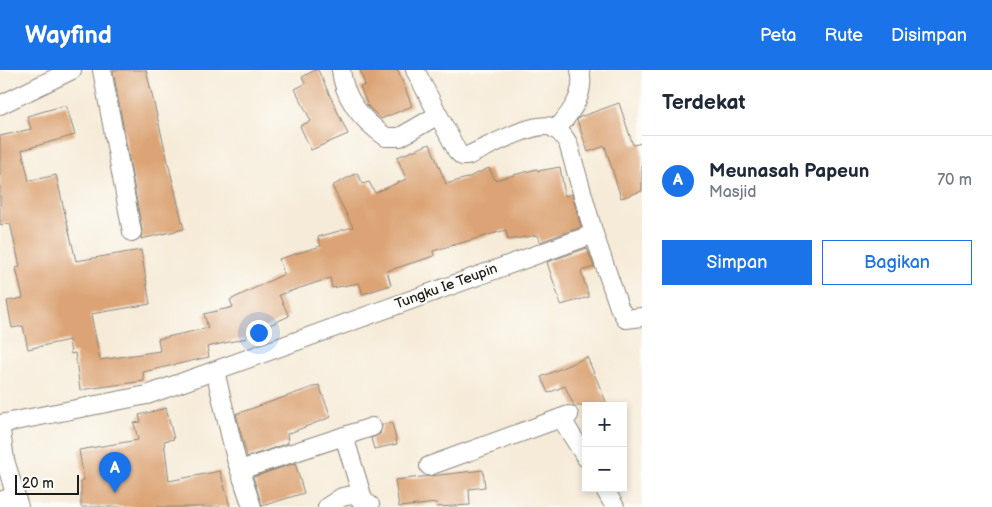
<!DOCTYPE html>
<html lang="id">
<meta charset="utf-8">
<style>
body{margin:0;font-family:"Balsamiq Sans",sans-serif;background:#f2f2f3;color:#1f2937}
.controls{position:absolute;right:15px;bottom:15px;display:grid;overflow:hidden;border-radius:0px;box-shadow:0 2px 8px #0003}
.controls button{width:45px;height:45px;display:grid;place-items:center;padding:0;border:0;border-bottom:1px solid #e0e1e3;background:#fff;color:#1f2937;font:25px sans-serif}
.scale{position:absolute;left:15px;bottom:12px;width:64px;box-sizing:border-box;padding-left:5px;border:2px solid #1c1c1c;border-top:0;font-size:14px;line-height:18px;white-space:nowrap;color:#1c1c1c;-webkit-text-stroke:4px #fdfcf7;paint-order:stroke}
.you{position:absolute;left:258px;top:262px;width:18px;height:18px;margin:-12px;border:4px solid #fff;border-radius:50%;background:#1a73e8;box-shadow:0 0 0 8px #1a73e833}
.badge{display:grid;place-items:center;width:32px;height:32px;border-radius:50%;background:#1a73e8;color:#fff;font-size:16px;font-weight:700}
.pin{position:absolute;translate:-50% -41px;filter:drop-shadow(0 1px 2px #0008)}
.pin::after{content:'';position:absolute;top:26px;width:18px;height:15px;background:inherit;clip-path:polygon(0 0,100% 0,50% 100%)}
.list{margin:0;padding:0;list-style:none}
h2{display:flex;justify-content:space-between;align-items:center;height:65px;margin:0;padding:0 20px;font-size:21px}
h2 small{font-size:16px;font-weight:400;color:#747a83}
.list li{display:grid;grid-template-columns:32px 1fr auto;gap:15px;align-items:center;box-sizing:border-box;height:90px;padding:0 20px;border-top:1px solid #e0e1e3}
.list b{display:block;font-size:19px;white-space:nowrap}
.list p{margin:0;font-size:16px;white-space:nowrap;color:#747a83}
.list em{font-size:16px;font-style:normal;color:#747a83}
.actions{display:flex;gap:10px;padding:15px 20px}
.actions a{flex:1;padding:11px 0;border:1px solid #1a73e8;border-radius:0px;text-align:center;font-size:18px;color:#1a73e8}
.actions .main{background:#1a73e8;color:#fff}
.map{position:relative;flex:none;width:642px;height:437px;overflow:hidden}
header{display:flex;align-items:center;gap:30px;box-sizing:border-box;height:70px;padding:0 25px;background:#1a73e8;color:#fff}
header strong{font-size:24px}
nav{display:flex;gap:28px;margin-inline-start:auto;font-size:18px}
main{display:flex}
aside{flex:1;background:#fff}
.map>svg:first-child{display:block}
</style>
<header>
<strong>Wayfind</strong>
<nav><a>Peta</a><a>Rute</a><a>Disimpan</a></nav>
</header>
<main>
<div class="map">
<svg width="642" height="437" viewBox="0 0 642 437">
<rect width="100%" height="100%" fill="#fdfcf7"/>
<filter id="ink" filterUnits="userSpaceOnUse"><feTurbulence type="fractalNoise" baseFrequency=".02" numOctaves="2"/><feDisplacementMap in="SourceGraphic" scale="10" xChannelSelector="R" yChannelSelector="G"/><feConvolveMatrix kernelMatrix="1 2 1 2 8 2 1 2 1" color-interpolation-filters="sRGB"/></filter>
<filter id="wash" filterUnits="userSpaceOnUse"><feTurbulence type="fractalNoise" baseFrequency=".0096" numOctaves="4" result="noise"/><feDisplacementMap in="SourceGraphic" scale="20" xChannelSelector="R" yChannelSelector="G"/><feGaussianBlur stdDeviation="1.12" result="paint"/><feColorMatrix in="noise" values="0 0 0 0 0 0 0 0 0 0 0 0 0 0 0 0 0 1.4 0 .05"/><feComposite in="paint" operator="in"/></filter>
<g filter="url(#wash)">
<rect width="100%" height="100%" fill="#f6ebd8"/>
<g id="blocks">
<g fill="#dca476">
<path d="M 113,0 L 146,0 L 184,159 L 141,169 L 142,160 Z"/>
<path d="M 315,0 L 318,0 L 348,64 L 311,80 L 300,56 L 311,51 L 295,19 L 305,14 L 302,7 Z"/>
<path d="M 360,0 L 398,0 L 412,36 L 381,49 L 368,36 L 360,17 L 365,15 Z"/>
<path d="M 619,33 L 633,75 L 642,73 L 642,121 L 621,128 L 605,76 L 588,82 L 577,50 L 580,47 Z"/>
<path d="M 66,35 L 75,65 L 22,80 L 29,111 L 56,105 L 76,191 L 141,180 L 150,234 L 91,244 L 100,290 L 160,281 L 158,269 L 208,258 L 204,244 L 233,237 L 230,230 L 284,204 L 279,189 L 321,176 L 318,167 L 353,157 L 332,116 L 357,103 L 363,114 L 369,112 L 375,123 L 406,109 L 397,87 L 430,74 L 446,114 L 467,108 L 489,98 L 495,110 L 537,99 L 538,101 L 560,97 L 565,126 L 572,124 L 581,157 L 540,172 L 538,165 L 508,170 L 506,160 L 433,181 L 434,186 L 387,201 L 391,215 L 363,224 L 359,213 L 332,218 L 330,208 L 279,225 L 289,246 L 246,266 L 247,268 L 207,277 L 209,287 L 143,302 L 144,311 L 80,320 L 75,283 L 71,284 L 69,270 L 28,279 L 23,256 L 12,258 L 7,231 L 23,228 L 16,198 L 20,197 L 10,153 L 0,155 L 0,66 L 31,59 L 27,46 Z"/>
<path d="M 587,178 L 594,197 L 581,201 L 589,227 L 561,235 L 547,192 Z"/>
<path d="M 587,287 L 608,336 L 574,336 L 565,316 L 548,323 L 541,307 Z"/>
<path d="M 319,315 L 331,347 L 287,364 L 288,373 L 247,387 L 236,344 Z"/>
<path d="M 166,338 L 174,369 L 164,371 L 169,411 L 220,401 L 230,437 L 81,437 L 81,410 L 84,410 L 79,380 L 138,370 L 134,353 L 141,352 L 139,345 Z"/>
<path d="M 392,352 L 397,374 L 374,379 L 371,368 L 380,364 L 382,355 Z"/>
<path d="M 295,393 L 304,423 L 262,436 L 253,407 Z"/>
<path d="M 483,400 L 485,417 L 469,419 L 470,435 L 438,437 L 437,433 L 399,437 L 395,410 Z"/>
</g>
</g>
</g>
<g filter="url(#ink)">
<use href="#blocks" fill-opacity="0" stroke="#89847a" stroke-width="1"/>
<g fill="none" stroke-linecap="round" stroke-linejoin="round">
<g stroke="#89847a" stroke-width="20">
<g id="minor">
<path d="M 102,0 L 132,162"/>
<path d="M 341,0 C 344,29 363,51 386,67 L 400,67 L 438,45"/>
<path d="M 0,35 L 72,0"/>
<path d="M 556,60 C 571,42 586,25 580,0"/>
<path d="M 594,164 L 619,237 L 626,249 L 642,247"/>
<path d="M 215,301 L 236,389 L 252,437"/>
<path d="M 561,348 L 586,388"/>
<path d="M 0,354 L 147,325 L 594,164 L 568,73 C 564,67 560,60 552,57 C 533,51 486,78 467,86 L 462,86 L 457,81 L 415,0"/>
<path d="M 0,354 L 5,390 L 19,437"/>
<path d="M 344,366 L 363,429"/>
<path d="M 429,396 L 569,345"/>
<path d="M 240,400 L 372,357"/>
<path d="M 604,418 L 615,437"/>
<path d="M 0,431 L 15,426"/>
<path d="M 327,437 L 342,427 L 353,425 L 370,435"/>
</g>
</g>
<use href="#minor" stroke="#fff" stroke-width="18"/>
</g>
</g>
<g text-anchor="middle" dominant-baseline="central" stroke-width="4" stroke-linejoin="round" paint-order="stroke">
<g font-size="14" fill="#1c1c1c" stroke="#fdfcf7">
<text transform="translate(446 216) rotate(-20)">Tungku Ie Teupin</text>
</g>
</g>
</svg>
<div class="controls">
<button>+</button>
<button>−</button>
</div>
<div class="scale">20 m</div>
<div class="you"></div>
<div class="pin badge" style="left:115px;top:423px">A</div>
</div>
<aside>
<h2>Terdekat<small></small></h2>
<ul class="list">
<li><span class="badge">A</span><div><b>Meunasah Papeun</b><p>Masjid</p></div><em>70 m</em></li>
</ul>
<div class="actions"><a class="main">Simpan</a><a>Bagikan</a></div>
</aside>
</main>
